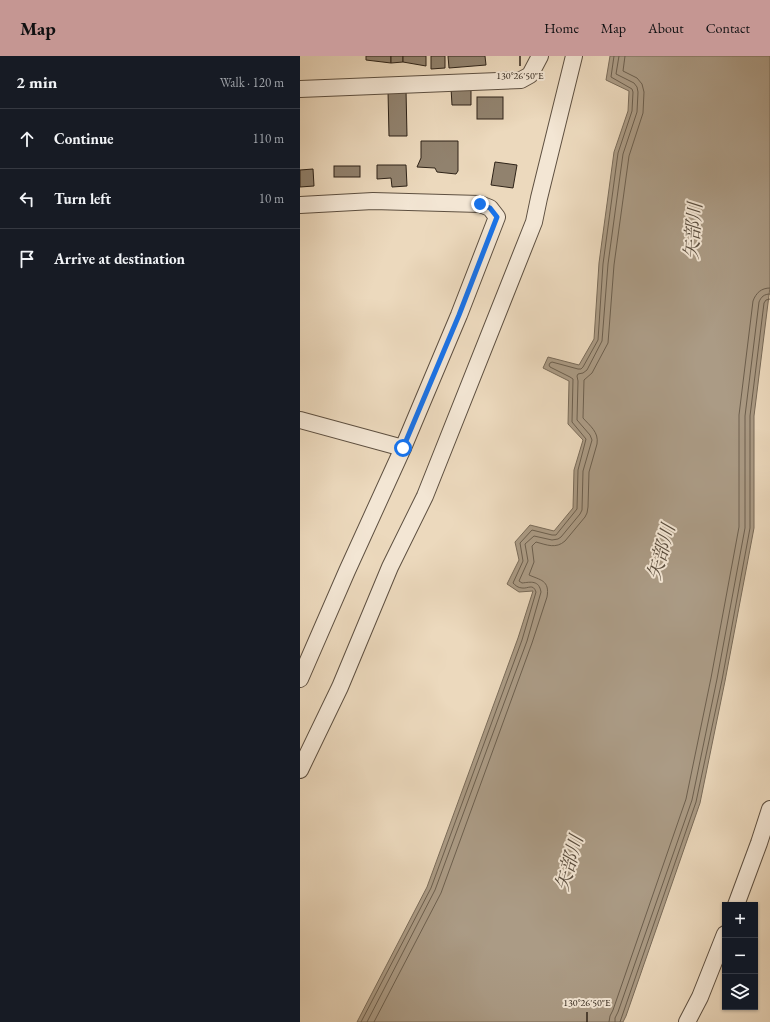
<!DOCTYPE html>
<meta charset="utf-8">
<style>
body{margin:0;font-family:"EB Garamond","Noto Serif JP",serif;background:#242831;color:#f1f3f6}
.controls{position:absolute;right:12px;bottom:12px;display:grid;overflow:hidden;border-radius:0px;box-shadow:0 1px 3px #0004}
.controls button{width:36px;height:36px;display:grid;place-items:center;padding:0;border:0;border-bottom:1px solid #363941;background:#171b24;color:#f1f3f6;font:20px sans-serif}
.stop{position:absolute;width:12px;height:12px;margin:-9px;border:3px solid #1a73e8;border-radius:50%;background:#fff}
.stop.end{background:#1a73e8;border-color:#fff;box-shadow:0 1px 4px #0008}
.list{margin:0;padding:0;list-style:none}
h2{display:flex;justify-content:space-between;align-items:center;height:52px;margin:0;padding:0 16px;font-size:17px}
h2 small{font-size:13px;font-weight:400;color:#9ea1a6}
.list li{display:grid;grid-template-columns:26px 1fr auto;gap:12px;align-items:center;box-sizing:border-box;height:60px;padding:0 16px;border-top:1px solid #363941}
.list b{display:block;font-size:15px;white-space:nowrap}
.list em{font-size:13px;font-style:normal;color:#9ea1a6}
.icon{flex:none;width:22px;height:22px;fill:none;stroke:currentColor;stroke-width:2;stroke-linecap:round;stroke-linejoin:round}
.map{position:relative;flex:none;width:470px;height:966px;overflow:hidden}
header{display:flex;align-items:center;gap:24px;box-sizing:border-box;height:56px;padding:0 20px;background:#c59692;color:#111}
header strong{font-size:19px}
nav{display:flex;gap:22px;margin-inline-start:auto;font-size:14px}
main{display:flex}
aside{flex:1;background:#171b24}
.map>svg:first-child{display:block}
</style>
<header>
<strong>Map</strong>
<nav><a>Home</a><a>Map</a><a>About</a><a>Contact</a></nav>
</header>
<main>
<aside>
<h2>2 min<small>Walk · 120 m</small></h2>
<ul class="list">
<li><svg class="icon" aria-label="ahead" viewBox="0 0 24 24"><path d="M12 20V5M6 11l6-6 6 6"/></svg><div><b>Continue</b></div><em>110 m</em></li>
<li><svg class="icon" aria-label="left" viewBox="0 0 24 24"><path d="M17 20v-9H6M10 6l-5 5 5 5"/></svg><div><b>Turn left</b></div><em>10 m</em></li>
<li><svg class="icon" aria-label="arrive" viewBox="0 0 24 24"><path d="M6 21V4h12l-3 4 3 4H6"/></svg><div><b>Arrive at destination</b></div></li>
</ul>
</aside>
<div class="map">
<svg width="470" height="966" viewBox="0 0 470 966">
<rect width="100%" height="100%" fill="#ecd9bd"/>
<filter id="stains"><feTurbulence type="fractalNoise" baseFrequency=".005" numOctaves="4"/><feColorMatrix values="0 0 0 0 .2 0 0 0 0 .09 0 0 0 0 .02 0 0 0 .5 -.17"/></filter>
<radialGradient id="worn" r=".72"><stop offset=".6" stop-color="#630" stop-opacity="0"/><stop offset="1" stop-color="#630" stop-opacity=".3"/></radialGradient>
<path fill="#ab9b85" stroke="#796b59" d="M 310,0 L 470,0 L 470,231 L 454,360 L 454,472 L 425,625 L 400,747 L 326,960 L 323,966 L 57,966 L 127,831 L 218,582 L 233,535 L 219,536 L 207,528 L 219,504 L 215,486 L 230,469 L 254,475 L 273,452 L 274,414 L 283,384 L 268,368 L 269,325 L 243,312 L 248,301 L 279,309 L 294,283 L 299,207 L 314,96 L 328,55 L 329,35 L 306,24 Z"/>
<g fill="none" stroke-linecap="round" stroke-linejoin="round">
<g stroke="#6c5f4e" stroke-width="1">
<path d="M 61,966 L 131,832 L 222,584 L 236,536 C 233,527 228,533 222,532 C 218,532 215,529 213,527 L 223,505 L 220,487 L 232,474 L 252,479 L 256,479 L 277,453 L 278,414 L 286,383 L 272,366 L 273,323 L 270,321 L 250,311 L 249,309 L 250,307 L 252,306 L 278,313 L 281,313 L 283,311 L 298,284 L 303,208 L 318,97 L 332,55 L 333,36 L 332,33 L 311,21 L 314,0"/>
<path d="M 67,966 L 135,834 L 227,585 L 241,536 C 239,524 231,526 222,527 L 219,525 L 228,505 L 225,488 L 234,480 L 252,484 L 258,483 L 261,481 L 280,458 L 282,454 L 283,415 L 292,384 L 290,379 L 277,364 L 278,325 L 277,320 L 278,318 L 283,317 L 287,314 L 302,285 L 308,208 L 323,98 L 337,56 L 338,36 L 337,31 L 334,27 L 316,18 L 319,0"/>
<path d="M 74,966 L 141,837 L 232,587 L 247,541 C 250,524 240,524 229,519 L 234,506 L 232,490 L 236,486 C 247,489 256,493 265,485 L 285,461 L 287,457 L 288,451 L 289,416 L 297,388 C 299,376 290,370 283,362 L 284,324 L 292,317 L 308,287 L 314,209 L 329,100 L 343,57 L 344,36 L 342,28 L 337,22 L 323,15 L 325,0"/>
<path d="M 309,966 L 310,960 L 313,954 L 386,743 L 411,622 L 439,471 L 439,359 L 453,245 C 456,237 461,232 470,232"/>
<path d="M 315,966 L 315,962 L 318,956 L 392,744 L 417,623 L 445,472 L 445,360 L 459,246 C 461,241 464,238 470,238"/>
<path d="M 320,966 L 396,746 L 422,624 L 450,472 L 450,360 L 464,247 L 466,244 L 470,243"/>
</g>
</g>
<g fill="#91826e" stroke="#2e2318">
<path d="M 66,0 L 91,0 L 91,7 L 66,4 Z"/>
<path d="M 91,0 L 103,0 L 103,6 L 91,7 Z"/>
<path d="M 103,0 L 126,0 L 126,10 L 103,6 Z"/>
<path d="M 131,0 L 145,0 L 145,12 L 131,13 Z"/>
<path d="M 148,0 L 185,0 L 186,9 L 149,12 Z"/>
<path d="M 151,32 L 171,32 L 171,49 L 152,49 Z"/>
<path d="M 106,34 L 107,80 L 89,80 L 88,35 Z"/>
<rect x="177" y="41" width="26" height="22"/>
<path d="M 121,85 L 158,85 L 158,115 L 156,118 L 137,116 L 135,112 L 117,111 L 121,102 Z"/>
<path d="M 195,106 L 217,109 L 213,132 L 191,129 Z"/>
<path d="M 77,109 L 106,109 L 107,130 L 92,131 L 91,122 L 77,123 Z"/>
<rect x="34" y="110" width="26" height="11"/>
<path d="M 13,113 L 14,130 L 0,131 L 0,114 Z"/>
</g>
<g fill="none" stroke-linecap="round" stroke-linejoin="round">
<g stroke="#5e5041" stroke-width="18">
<g id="minor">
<path d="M 0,33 L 221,24 L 230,19 L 240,0"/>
<path d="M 0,149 L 73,145 L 180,148 L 190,152 L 197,161 L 159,259 L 103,392 L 47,515 L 0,623"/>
<path d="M 0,364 L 103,392"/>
<path d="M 0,714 L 40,631 L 90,511 L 125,440 L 234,166 L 239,142 L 274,0"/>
<path d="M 436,849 L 459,787 L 470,753"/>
<path d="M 387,966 L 400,941 L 425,878"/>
</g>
</g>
<use href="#minor" stroke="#f3e6d4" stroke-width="16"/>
</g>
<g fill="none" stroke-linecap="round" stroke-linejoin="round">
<path stroke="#1a73e8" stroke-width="5" d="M 103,392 L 159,259 L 197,161 L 190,152 L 180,148"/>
</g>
<path fill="none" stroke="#2e2318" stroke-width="1.5" d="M 220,0 L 220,10M 287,956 L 287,966"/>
<g text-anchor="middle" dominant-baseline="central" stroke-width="4" stroke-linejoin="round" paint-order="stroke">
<g font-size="19" font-style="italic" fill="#5a4d3e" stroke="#f3e6d4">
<text transform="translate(393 175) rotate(-86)">矢部川</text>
<text transform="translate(361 496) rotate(-74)">矢部川</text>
<text transform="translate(269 807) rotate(-74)">矢部川</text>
</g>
</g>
<g font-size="10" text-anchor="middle" fill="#2e2318" stroke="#f3e6d4" stroke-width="4" stroke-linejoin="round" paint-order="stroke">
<text x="220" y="23">130°26'50"E</text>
<text x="287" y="950">130°26'50"E</text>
</g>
<rect width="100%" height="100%" filter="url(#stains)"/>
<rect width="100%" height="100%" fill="url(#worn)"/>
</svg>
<div class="controls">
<button>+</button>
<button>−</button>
<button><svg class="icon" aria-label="layers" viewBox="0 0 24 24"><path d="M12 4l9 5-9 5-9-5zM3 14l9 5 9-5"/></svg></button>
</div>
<div class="stop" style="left:103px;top:392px"></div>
<div class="stop end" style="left:180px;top:148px"></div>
</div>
</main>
